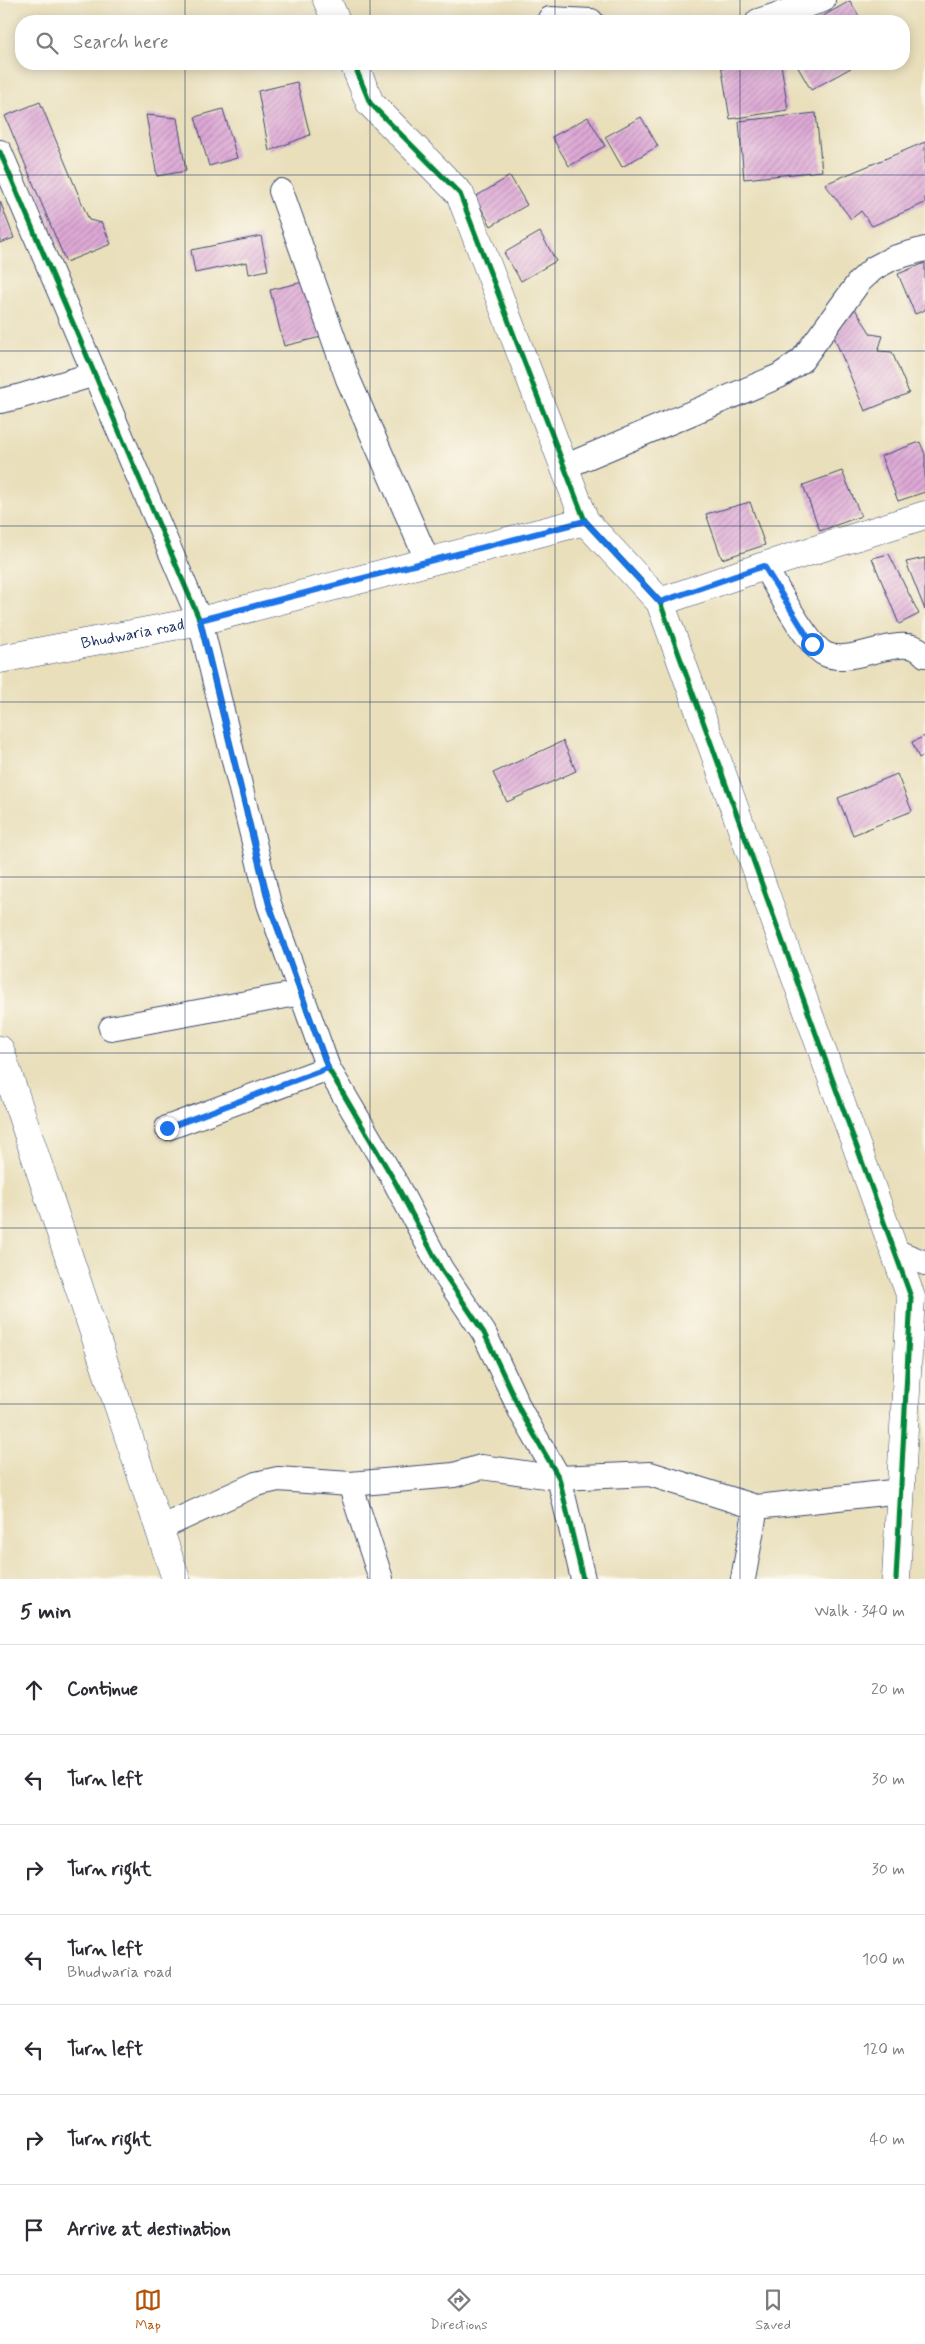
<!DOCTYPE html>
<meta charset="utf-8">
<style>
body{margin:0;font-family:Mynerve,sans-serif;background:#f2f2f3;color:#2b2b33}
.stop{position:absolute;width:15px;height:15px;margin:-11px;border:4px solid #1a73e8;border-radius:50%;background:#fff}
.stop.end{background:#1a73e8;border-color:#fff;box-shadow:0 1px 5px #0008}
.list{margin:0;padding:0;list-style:none}
h2{display:flex;justify-content:space-between;align-items:center;height:65px;margin:0;padding:0 20px;font-size:21px}
h2 small{font-size:16px;font-weight:400;color:#7c7c81}
.list li{display:grid;grid-template-columns:32px 1fr auto;gap:15px;align-items:center;box-sizing:border-box;height:90px;padding:0 20px;border-top:1px solid #e1e1e2}
.list b{display:block;font-size:19px;white-space:nowrap}
.list p{margin:0;font-size:16px;white-space:nowrap;color:#7c7c81}
.list em{font-size:16px;font-style:normal;color:#7c7c81}
.icon{flex:none;width:28px;height:28px;fill:none;stroke:currentColor;stroke-width:2;stroke-linecap:round;stroke-linejoin:round}
.map{position:relative;flex:none;width:925px;height:1579px;overflow:hidden}
.search{position:absolute;background:#fff;box-shadow:0 2px 12px #0003;left:15px;right:15px;top:15px;height:55px;display:flex;align-items:center;gap:12px;box-sizing:border-box;padding:0 18px;border-radius:20px;color:#7c7c81;font-size:19px}
.sheet{height:695px;background:#fff}
nav{display:flex;justify-content:space-around;align-items:center;box-sizing:border-box;height:70px;border-top:1px solid #e1e1e2;background:#fff;font-size:14px;color:#7c7c81}
nav a{display:grid;justify-items:center;gap:2px}
nav .on{color:#b45309}
.map>svg:first-child{display:block}
</style>
<div class="map">
<svg width="925" height="1579" viewBox="0 0 925 1579">
<defs>
<pattern id="building-hatch" width="6" height="6" patternUnits="userSpaceOnUse" patternTransform="scale(1.25)"><rect width="6" height="6" fill="#dea9d6"/><path d="M-1 1l2-2M0 6l6-6M5 7l2-2" fill="none" stroke="#b38ab1"/></pattern>
</defs>
<rect width="100%" height="100%" fill="#fbf7ec"/>
<filter id="ink" filterUnits="userSpaceOnUse"><feTurbulence type="fractalNoise" baseFrequency=".02" numOctaves="2"/><feDisplacementMap in="SourceGraphic" scale="10" xChannelSelector="R" yChannelSelector="G"/><feConvolveMatrix kernelMatrix="1 2 1 2 8 2 1 2 1" color-interpolation-filters="sRGB"/></filter>
<filter id="wash" filterUnits="userSpaceOnUse"><feTurbulence type="fractalNoise" baseFrequency=".0096" numOctaves="4" result="noise"/><feDisplacementMap in="SourceGraphic" scale="20" xChannelSelector="R" yChannelSelector="G"/><feGaussianBlur stdDeviation="1.12" result="paint"/><feColorMatrix in="noise" values="0 0 0 0 0 0 0 0 0 0 0 0 0 0 0 0 0 1.4 0 .05"/><feComposite in="paint" operator="in"/></filter>
<g filter="url(#wash)">
<rect width="100%" height="100%" fill="#e9dfbb"/>
<g id="blocks">
<g fill="url(#building-hatch)">
<path d="M 850,1 L 862,21 L 814,21 Z"/>
<path d="M 721,64 L 781,64 L 788,110 L 730,119 Z"/>
<path d="M 796,64 L 858,64 L 811,90 Z"/>
<path d="M 297,82 L 310,135 L 269,151 L 258,91 Z"/>
<path d="M 40,102 L 89,220 L 102,223 L 111,244 L 66,262 L 5,116 Z"/>
<path d="M 223,109 L 237,158 L 209,166 L 195,117 Z"/>
<path d="M 816,113 L 822,171 L 744,179 L 739,121 Z"/>
<path d="M 146,115 L 177,118 L 186,171 L 157,176 Z"/>
<path d="M 588,117 L 605,146 L 569,166 L 552,137 Z"/>
<path d="M 641,117 L 658,146 L 622,167 L 605,137 Z"/>
<path d="M 925,142 L 925,203 L 872,226 L 861,211 L 851,219 L 825,184 Z"/>
<path d="M 510,176 L 527,205 L 491,226 L 475,197 Z"/>
<path d="M 0,201 L 14,238 L 0,243 Z"/>
<path d="M 540,232 L 556,261 L 521,281 L 504,253 Z"/>
<path d="M 261,236 L 268,270 L 249,274 L 247,262 L 195,273 L 191,250 Z"/>
<path d="M 925,263 L 925,310 L 915,314 L 898,274 Z"/>
<path d="M 311,280 L 325,336 L 284,346 L 270,290 Z"/>
<path d="M 855,309 L 871,334 L 883,336 L 878,351 L 892,352 L 909,393 L 865,411 L 834,337 Z"/>
<path d="M 920,442 L 925,454 L 925,492 L 898,501 L 881,456 Z"/>
<path d="M 842,471 L 861,516 L 820,531 L 803,485 Z"/>
<path d="M 750,502 L 765,545 L 722,559 L 706,514 Z"/>
<path d="M 889,554 L 919,614 L 899,624 L 872,558 Z"/>
<path d="M 925,558 L 925,610 L 906,562 Z"/>
<path d="M 925,736 L 925,755 L 919,758 L 912,742 Z"/>
<path d="M 563,741 L 576,771 L 507,802 L 493,773 Z"/>
<path d="M 897,774 L 912,811 L 853,835 L 838,798 Z"/>
</g>
</g>
</g>
<g filter="url(#ink)">
<use href="#blocks" fill-opacity="0" stroke="#3a496c" stroke-width="1"/>
<g fill="none" stroke-linecap="round" stroke-linejoin="round">
<g stroke="#3a496c" stroke-width="26">
<g id="minor">
<path d="M 550,19 L 591,21"/>
<path d="M 758,21 L 823,0"/>
<path d="M 0,152 L 200,621 L 269,904 L 328,1068 L 394,1180 L 441,1269 L 484,1333 L 521,1412 L 559,1478 L 583,1579"/>
<path d="M 281,191 L 348,379 L 428,562"/>
<path d="M 0,401 L 18,397 L 95,374"/>
<path d="M 564,467 L 779,376 L 802,360 L 859,282 L 874,268 L 893,258 L 925,249"/>
<path d="M 764,566 C 777,587 806,644 825,654 C 853,668 904,629 925,655"/>
<path d="M 111,1028 L 301,993"/>
<path d="M 167,1128 L 328,1068"/>
<path d="M 894,1251 L 925,1263"/>
<path d="M 350,1484 L 381,1579"/>
<path d="M 158,1529 L 256,1484 L 278,1479 L 350,1484 L 454,1475 L 481,1467 L 559,1478 L 650,1474 L 756,1507"/>
<path d="M 743,1579 L 756,1507 L 901,1491"/>
</g>
</g>
<g stroke="#3a496c" stroke-width="29">
<g id="tertiary">
<path d="M 327,0 L 336,21"/>
<path d="M 354,64 L 370,103 L 460,194 L 585,521 L 660,602 L 911,1297 L 896,1579"/>
<path d="M 660,602 L 764,566 L 925,515"/>
<path id="s1" d="M 0,659 L 200,621 L 585,521"/>
<path d="M 0,1050 L 176,1579"/>
</g>
</g>
<use href="#minor" stroke="#fff" stroke-width="24"/>
<use href="#tertiary" stroke="#fff" stroke-width="28"/>
<g stroke="#fbf7ec" stroke-width="8">
<g id="cycleway">
<path d="M 354,64 L 370,103 L 460,194 L 585,521 L 660,602 L 911,1297 L 896,1579"/>
<path d="M 0,152 L 200,621 L 269,904 L 328,1068 L 394,1180 L 441,1269 L 484,1333 L 521,1412 L 559,1478 L 583,1579"/>
</g>
</g>
<use href="#cycleway" stroke="#00873e" stroke-width="5"/>
</g>
</g>
<g fill="none" stroke-linecap="round" stroke-linejoin="round" filter="url(#ink)">
<path stroke="#1a73e8" stroke-width="6" d="M 167,1128 L 328,1068 L 269,904 L 200,620 L 585,521 L 660,602 L 764,566 L 812,644"/>
</g>
<path fill="none" stroke="#1b2f5e" stroke-width="1" stroke-opacity="0.55" d="M 185,0 L 185,21M 370,0 L 370,21M 555,0 L 555,21M 740,0 L 740,21M 185,64 L 185,1579M 370,64 L 370,1579M 555,64 L 555,1579M 740,64 L 740,1579M 0,175 L 925,175M 0,351 L 925,351M 0,526 L 925,526M 0,702 L 925,702M 0,877 L 925,877M 0,1053 L 925,1053M 0,1228 L 925,1228M 0,1404 L 925,1404"/>
<g text-anchor="middle" dominant-baseline="central" stroke-width="4" stroke-linejoin="round" paint-order="stroke">
<g font-size="16" fill="#1b2f5e" stroke="#fbf7ec">
<text stroke="none"><textPath href="#s1" startOffset="135">Bhudwaria road</textPath></text>
</g>
</g>
</svg>
<div class="stop" style="left:812px;top:644px"></div>
<div class="stop end" style="left:167px;top:1128px"></div>
<div class="search"><svg class="icon" aria-label="search" viewBox="0 0 24 24"><circle cx="10" cy="10" r="6"/><path d="M15 15l6 6"/></svg>Search here</div>
</div>
<section class="sheet">
<h2>5 min<small>Walk · 340 m</small></h2>
<ul class="list">
<li><svg class="icon" aria-label="ahead" viewBox="0 0 24 24"><path d="M12 20V5M6 11l6-6 6 6"/></svg><div><b>Continue</b></div><em>20 m</em></li>
<li><svg class="icon" aria-label="left" viewBox="0 0 24 24"><path d="M17 20v-9H6M10 6l-5 5 5 5"/></svg><div><b>Turn left</b></div><em>30 m</em></li>
<li><svg class="icon" aria-label="right" viewBox="0 0 24 24"><path d="M7 20v-9h11M14 6l5 5-5 5"/></svg><div><b>Turn right</b></div><em>30 m</em></li>
<li><svg class="icon" aria-label="left" viewBox="0 0 24 24"><path d="M17 20v-9H6M10 6l-5 5 5 5"/></svg><div><b>Turn left</b><p>Bhudwaria road</p></div><em>100 m</em></li>
<li><svg class="icon" aria-label="left" viewBox="0 0 24 24"><path d="M17 20v-9H6M10 6l-5 5 5 5"/></svg><div><b>Turn left</b></div><em>120 m</em></li>
<li><svg class="icon" aria-label="right" viewBox="0 0 24 24"><path d="M7 20v-9h11M14 6l5 5-5 5"/></svg><div><b>Turn right</b></div><em>40 m</em></li>
<li><svg class="icon" aria-label="arrive" viewBox="0 0 24 24"><path d="M6 21V4h12l-3 4 3 4H6"/></svg><div><b>Arrive at destination</b></div></li>
</ul>
</section>
<nav>
<a class="on"><svg class="icon" aria-label="map" viewBox="0 0 24 24"><path d="M3 6l6-2 6 2 6-2v14l-6 2-6-2-6 2zM9 4v14M15 6v14"/></svg>Map</a>
<a><svg class="icon" aria-label="directions" viewBox="0 0 24 24"><path d="M12 3l9 9-9 9-9-9zM9 14v-3h6M13 9l2 2-2 2"/></svg>Directions</a>
<a><svg class="icon" aria-label="saved" viewBox="0 0 24 24"><path d="M7 4h10v16l-5-4-5 4z"/></svg>Saved</a>
</nav>
